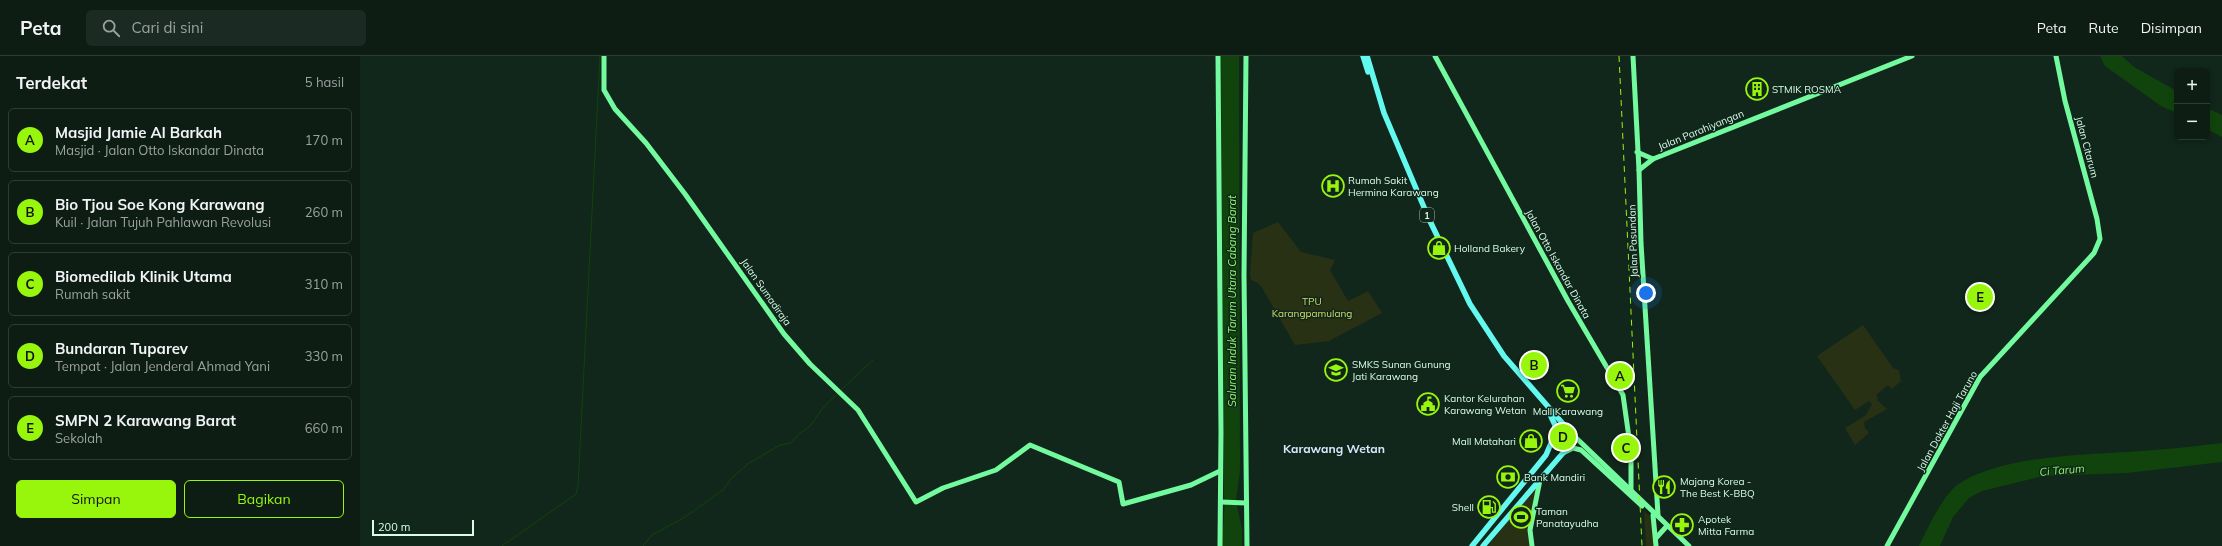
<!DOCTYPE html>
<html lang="id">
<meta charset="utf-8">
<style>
body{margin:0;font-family:Mulish,sans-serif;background:#1b2a22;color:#f1f3f6}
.controls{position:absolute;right:12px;top:12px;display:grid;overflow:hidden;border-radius:6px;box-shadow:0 2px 6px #0003}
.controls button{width:36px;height:36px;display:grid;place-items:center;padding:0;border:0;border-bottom:1px solid #2d3b34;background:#0d1d14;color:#f1f3f6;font:20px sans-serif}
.scale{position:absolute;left:12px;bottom:10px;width:102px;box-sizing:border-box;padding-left:4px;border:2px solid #d8fee8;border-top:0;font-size:11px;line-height:14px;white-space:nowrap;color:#d8fee8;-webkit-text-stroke:3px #11271b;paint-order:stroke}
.you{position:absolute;left:1286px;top:237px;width:14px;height:14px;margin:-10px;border:3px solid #fff;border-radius:50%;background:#1a73e8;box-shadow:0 0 0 6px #1a73e833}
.badge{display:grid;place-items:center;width:26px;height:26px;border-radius:50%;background:#98f60c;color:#111;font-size:13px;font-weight:700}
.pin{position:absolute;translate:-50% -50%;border:2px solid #fff;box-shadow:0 1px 4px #0006}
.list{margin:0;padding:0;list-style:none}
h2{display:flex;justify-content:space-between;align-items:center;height:52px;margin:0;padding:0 16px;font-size:17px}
h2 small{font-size:13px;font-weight:400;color:#9aa2a0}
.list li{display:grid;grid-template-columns:26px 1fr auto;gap:12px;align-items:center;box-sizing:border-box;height:64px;margin:0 8px 8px;padding:0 8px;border:1px solid #2d3b34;border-radius:6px}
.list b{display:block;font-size:15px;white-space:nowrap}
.list p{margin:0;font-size:13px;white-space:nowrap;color:#9aa2a0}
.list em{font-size:13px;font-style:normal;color:#9aa2a0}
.actions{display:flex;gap:8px;padding:12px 16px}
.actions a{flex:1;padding:9px 0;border:1px solid #98f60c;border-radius:6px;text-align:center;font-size:14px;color:#98f60c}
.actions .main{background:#98f60c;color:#111}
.icon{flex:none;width:22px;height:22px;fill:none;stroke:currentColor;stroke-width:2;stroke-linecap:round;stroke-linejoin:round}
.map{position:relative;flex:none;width:1862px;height:490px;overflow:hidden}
header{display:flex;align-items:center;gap:24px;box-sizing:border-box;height:56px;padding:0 20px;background:#0d1d14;border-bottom:1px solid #2d3b34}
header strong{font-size:19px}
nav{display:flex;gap:22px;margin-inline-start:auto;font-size:14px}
.search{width:280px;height:36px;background:#1b2a22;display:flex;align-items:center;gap:10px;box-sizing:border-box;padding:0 14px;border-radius:6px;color:#9aa2a0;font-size:15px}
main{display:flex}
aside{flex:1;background:#0d1d14}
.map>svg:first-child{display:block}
</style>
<header>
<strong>Peta</strong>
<div class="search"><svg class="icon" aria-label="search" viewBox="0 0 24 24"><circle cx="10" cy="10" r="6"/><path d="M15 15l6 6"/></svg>Cari di sini</div>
<nav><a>Peta</a><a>Rute</a><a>Disimpan</a></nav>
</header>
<main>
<aside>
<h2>Terdekat<small>5 hasil</small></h2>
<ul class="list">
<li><span class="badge">A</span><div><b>Masjid Jamie Al Barkah</b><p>Masjid · Jalan Otto Iskandar Dinata</p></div><em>170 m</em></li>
<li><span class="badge">B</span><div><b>Bio Tjou Soe Kong Karawang</b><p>Kuil · Jalan Tujuh Pahlawan Revolusi</p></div><em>260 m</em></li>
<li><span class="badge">C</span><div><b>Biomedilab Klinik Utama</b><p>Rumah sakit</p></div><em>310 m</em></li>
<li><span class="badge">D</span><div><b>Bundaran Tuparev</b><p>Tempat · Jalan Jenderal Ahmad Yani</p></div><em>330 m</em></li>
<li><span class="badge">E</span><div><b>SMPN 2 Karawang Barat</b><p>Sekolah</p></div><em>660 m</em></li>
</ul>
<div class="actions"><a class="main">Simpan</a><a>Bagikan</a></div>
</aside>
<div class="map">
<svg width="1862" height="490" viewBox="0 0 1862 490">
<rect width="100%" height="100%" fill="#11271b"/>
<g fill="#293114">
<path d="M 918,166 L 941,196 L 975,204 L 970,214 L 988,245 L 1008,235 L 1022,257 L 969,285 L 935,289 L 901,230 L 896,226 L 891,224 L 890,218 L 893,177 Z"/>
<path d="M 1503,269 L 1533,312 L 1539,314 L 1541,325 L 1532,333 L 1528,329 L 1516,339 L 1518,342 L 1517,344 L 1527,353 L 1504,366 L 1505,372 L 1509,377 L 1495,389 L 1485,372 L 1506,359 L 1512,348 L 1509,345 L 1495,354 L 1457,300 Z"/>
<circle cx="1203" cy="379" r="6"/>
<path d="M 1174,432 L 1178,434 L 1168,472 L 1169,490 L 1128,490 Z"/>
<path d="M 1284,456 L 1291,461 L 1294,490 L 1286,490 Z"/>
</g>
<g fill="#10440c">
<path d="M 861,0 L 879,0 L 880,415 L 876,445 L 882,473 L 882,490 L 861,490 C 862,479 866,447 864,439 Z"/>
<path d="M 1740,0 L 1762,0 L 1774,11 L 1817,35 L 1817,57 L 1801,50 L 1745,10 Z"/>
<path d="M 1847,52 L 1862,59 L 1862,81 L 1847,73 Z"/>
<path d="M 1862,387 L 1862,406 L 1767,417 L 1683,420 L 1622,435 L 1609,442 L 1593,461 L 1580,490 L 1559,490 C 1567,473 1584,437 1600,427 C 1644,400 1718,399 1768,396 C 1800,394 1831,391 1862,387 Z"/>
</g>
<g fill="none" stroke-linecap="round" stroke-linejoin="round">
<g stroke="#10440c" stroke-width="1">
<path d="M 480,335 L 513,304"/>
<path d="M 142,490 L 216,438 L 218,430 L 240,0"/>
<path d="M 283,490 L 292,479 L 325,461 L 363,434 L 371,423 L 389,407 L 420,389 L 431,387 L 439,378 L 451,369 L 462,353 L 478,337"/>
</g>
<g stroke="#73fa9f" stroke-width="5">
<path d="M 244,0 L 244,34 L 255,53 L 286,87 L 325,138 L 424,278 L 450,308 L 498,354 L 556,446 L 583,432 L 636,414 L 670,389 L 759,426 L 763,448 L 831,429 L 860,415"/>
<path d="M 858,0 L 861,376 L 860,490"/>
<path d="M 886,0 L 884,219 L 887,490"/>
<path d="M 1075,0 L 1208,245 L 1263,339 L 1271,396 L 1271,434"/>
<path d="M 1273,0 L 1279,114 L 1281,187 L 1298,459"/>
<path d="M 1277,96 L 1293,103"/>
<path d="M 1279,114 L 1293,103 L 1552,0"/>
<path d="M 1211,377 L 1329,490"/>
<path d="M 1203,397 L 1213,392 L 1221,394 L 1282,450"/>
<path d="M 861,446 L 886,447"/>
<path d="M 1293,459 L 1296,490"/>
<path d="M 1296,482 L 1306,471"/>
<path d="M 1172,490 L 1170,474 L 1180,424"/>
<path d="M 1527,490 L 1620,321 L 1734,197 L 1740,183 L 1737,163 L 1705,45 L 1696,0"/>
</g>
<g stroke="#63f9ee" stroke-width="5.5">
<path d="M 1003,0 L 1008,16"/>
<path d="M 1007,0 L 1024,57 L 1069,163 L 1110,248 L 1144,300 L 1211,377 L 1210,386 L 1203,397 L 1123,490"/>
<path d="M 1188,354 L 1195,369 L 1195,385 L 1200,389 L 1208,389"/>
<path d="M 1112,490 L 1186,399 L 1198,371 L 1204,369"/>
</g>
<path stroke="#98f60c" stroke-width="1" stroke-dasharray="6 5" stroke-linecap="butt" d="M 1259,0 L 1282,490"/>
</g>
<defs>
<g id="building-ring" transform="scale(1.15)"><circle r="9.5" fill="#11271b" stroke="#98f60c" stroke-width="1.5"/><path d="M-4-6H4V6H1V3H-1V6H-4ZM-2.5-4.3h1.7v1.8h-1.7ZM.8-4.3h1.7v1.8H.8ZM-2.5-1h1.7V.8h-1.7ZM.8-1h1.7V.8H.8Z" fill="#98f60c"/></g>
<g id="hospital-ring" transform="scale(1.15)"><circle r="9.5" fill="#11271b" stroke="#98f60c" stroke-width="1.5"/><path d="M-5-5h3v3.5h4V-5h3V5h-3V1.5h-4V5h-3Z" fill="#98f60c"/></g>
<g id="shop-ring" transform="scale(1.15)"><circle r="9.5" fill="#11271b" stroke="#98f60c" stroke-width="1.5"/><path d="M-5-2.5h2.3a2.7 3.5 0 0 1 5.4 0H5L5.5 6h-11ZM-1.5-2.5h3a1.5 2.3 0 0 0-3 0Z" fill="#98f60c"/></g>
<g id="school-ring" transform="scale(1.15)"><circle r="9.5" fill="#11271b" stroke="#98f60c" stroke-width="1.5"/><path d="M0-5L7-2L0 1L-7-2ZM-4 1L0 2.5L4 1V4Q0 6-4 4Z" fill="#98f60c"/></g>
<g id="supermarket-ring" transform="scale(1.15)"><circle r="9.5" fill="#11271b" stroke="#98f60c" stroke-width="1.5"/><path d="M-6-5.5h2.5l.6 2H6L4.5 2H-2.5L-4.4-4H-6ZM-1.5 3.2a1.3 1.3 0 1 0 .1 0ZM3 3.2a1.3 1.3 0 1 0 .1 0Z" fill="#98f60c"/></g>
<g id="civic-ring" transform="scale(1.15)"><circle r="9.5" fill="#11271b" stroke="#98f60c" stroke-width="1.5"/><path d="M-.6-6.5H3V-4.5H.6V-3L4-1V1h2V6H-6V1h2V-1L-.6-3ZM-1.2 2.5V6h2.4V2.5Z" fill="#98f60c"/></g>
<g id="bank-ring" transform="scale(1.15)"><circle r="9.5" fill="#11271b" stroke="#98f60c" stroke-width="1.5"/><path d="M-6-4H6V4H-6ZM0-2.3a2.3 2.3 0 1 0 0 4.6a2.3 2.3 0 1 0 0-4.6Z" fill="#98f60c"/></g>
<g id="restaurant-ring" transform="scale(1.15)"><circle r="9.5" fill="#11271b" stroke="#98f60c" stroke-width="1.5"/><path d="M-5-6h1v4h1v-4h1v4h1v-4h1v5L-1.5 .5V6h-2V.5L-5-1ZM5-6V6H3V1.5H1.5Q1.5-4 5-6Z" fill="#98f60c"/></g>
<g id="fuel-ring" transform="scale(1.15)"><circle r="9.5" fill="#11271b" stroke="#98f60c" stroke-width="1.5"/><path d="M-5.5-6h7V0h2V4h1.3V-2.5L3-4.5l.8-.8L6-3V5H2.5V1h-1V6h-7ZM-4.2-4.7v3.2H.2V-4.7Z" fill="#98f60c"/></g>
<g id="stadium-ring" transform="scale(1.15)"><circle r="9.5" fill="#11271b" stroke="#98f60c" stroke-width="1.5"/><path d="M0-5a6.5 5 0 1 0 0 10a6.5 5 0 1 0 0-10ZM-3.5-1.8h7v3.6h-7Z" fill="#98f60c"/></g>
<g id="pharmacy-ring" transform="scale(1.15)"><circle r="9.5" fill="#11271b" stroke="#98f60c" stroke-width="1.5"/><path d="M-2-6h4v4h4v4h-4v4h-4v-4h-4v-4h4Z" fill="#98f60c"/></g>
</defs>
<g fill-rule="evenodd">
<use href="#building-ring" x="1397" y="33"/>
<use href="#hospital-ring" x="973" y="130"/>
<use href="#shop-ring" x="1079" y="192"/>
<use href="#school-ring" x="976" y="314"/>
<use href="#supermarket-ring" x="1208" y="335"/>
<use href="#civic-ring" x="1068" y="348"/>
<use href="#shop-ring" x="1171" y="385"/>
<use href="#bank-ring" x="1148" y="421"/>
<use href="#restaurant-ring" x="1304" y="431"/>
<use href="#fuel-ring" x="1129" y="451"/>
<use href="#stadium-ring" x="1161" y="461"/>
<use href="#pharmacy-ring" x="1322" y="469"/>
</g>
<g text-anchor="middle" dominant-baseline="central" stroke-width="3" stroke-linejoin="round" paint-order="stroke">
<rect fill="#11271b" stroke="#9cbeaa" stroke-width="1" x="1060" y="152" width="14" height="14" rx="3"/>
<g font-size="9" font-weight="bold" fill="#d8fee8">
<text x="1067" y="159">1</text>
</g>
<g font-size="10" fill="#d8fee8" stroke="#11271b" text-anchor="start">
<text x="1412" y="33">STMIK ROSMA</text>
<text x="988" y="124">Rumah Sakit<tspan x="988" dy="12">Hermina Karawang</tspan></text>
<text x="1094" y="192">Holland Bakery</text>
<text x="992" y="308">SMKS Sunan Gunung<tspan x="992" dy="12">Jati Karawang</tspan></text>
<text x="1084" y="342">Kantor Kelurahan<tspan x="1084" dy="12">Karawang Wetan</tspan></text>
<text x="1208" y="355" text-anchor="middle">Mall Karawang</text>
<text x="1156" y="385" text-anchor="end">Mall Matahari</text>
<text x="1164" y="421">Bank Mandiri</text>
<text x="1320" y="425">Majang Korea -<tspan x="1320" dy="12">The Best K-BBQ</tspan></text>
<text x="1114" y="451" text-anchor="end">Shell</text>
<text x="1176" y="455">Taman<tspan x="1176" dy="12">Panatayudha</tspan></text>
<text x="1338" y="463">Apotek<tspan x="1338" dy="12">Mitta Farma</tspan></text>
</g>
<g font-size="10" fill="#d8fee8" stroke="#11271b">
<text transform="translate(1341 74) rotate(-22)">Jalan Parahiyangan</text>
<text transform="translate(1727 91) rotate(75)">Jalan Citarum</text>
<text transform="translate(1273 185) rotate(-92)">Jalan Pasundan</text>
<text transform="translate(1198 208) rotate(61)">Jalan Otto Iskandar Dinata</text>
<text transform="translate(406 236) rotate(55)">Jalan Sumadiraja</text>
<text transform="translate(1587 365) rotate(-61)">Jalan Dokter Haji Taruno</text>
</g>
<g font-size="10" fill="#d6dc66" stroke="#11271b">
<text x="952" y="245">TPU<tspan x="952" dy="12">Karangpamulang</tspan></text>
</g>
<g font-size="11" font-style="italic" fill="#8cfa6a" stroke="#11271b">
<text transform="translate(872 245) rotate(-90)">Saluran Induk Tarum Utara Cabang Barat</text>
<text transform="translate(1702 414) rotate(-5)">Ci Tarum</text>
</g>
<g font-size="12" font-weight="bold" fill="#dae6fe" stroke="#11271b">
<text x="974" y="392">Karawang Wetan</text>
</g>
</g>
</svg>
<div class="controls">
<button>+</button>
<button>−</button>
</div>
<div class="scale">200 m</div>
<div class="you"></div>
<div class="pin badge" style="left:1260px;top:320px">A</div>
<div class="pin badge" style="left:1174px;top:309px">B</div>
<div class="pin badge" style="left:1266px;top:392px">C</div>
<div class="pin badge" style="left:1203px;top:381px">D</div>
<div class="pin badge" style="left:1620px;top:241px">E</div>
</div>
</main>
